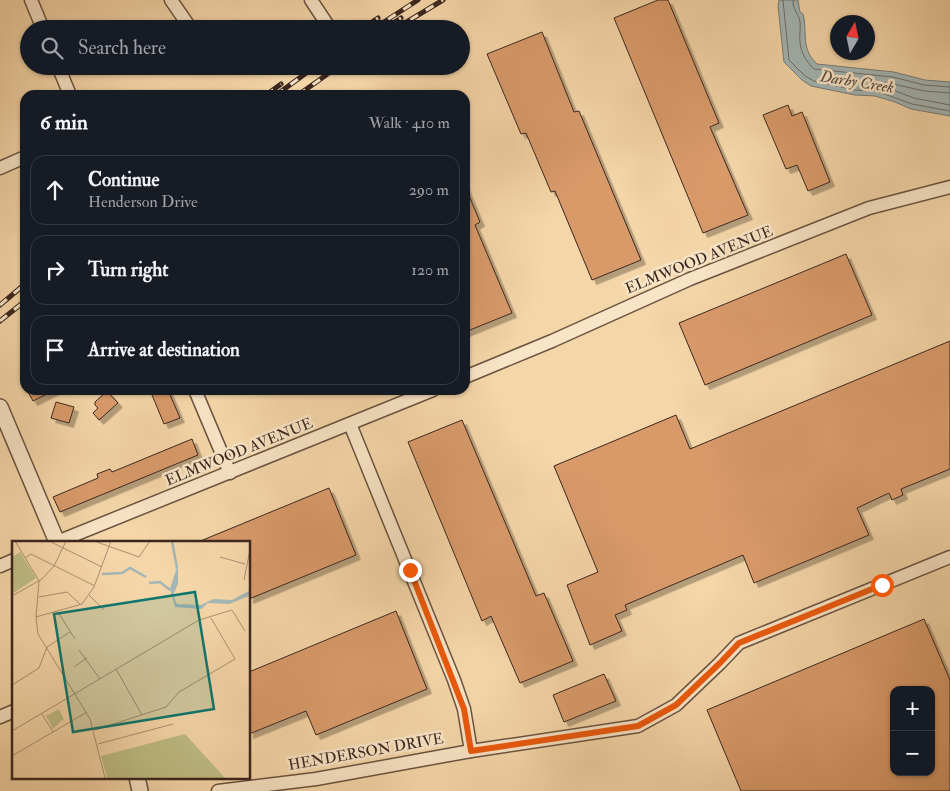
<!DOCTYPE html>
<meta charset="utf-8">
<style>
body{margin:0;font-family:"IM FELL Double Pica",serif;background:#242831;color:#f1f3f6}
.controls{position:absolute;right:15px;bottom:15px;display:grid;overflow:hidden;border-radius:10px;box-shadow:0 1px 4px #0004}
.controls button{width:45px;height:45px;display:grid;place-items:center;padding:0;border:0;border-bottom:1px solid #363941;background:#171b24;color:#f1f3f6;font:25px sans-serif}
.compass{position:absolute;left:830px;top:15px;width:45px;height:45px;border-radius:50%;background:#171b24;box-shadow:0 1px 4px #0004;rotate:9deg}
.stop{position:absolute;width:15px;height:15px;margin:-11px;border:4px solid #ea580c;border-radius:50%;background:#fff}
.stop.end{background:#ea580c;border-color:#fff;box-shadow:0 1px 5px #0008}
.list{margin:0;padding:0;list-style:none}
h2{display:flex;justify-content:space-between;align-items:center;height:65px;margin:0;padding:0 20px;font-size:21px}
h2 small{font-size:16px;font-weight:400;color:#9ea1a6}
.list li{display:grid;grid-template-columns:32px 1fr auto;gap:15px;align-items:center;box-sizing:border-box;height:70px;margin:0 10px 10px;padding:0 10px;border:1px solid #363941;border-radius:15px}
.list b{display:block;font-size:19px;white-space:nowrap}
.list p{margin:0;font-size:16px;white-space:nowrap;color:#9ea1a6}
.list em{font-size:16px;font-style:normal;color:#9ea1a6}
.icon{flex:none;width:28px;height:28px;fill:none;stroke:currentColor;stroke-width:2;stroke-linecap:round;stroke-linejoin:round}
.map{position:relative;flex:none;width:950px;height:791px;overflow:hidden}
.search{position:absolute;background:#171b24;box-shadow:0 1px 4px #0004;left:20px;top:20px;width:450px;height:55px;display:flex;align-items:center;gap:12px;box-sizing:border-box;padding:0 18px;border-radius:28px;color:#9ea1a6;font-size:19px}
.panel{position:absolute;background:#171b24;box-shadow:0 1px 4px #0004;left:20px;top:90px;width:450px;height:305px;border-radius:15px}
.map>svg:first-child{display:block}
</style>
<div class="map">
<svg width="950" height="791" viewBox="0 0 950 791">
<defs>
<filter id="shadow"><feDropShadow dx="4.5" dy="4.5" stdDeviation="0" flood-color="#0004"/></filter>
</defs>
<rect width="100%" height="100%" fill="#f5d6a8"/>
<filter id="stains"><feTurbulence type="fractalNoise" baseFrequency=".004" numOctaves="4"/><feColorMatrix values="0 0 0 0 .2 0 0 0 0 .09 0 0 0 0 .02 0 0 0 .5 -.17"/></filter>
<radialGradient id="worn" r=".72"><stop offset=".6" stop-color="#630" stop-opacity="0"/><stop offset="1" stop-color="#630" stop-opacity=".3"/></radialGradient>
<path fill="#a3b6b5" stroke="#7a7d79" d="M 779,0 L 798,0 L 800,12 L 803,14 C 808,33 800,48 817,64 L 894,72 L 925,80 L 950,82 L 950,116 L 911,109 L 895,102 L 875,96 L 855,95 L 811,86 L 802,80 L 784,62 L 778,6 Z"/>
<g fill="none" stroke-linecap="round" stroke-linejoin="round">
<g stroke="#706e6a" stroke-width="1">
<path d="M 783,0 L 789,60 L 805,76 L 814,81 L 855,90 L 876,91 L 912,104 L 950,111"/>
<path d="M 793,0 C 793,12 799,13 800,22 C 801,28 799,35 800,42 C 801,53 806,61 814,69 L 893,77 L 924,85 L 950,87"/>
<path d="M 950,93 L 924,91 L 885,82 L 883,85 L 885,87 L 914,98 L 950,105"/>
</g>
</g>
<g fill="#d99a6b" stroke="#3c271e" fill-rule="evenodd" filter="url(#shadow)">
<path d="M 658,0 L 668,0 L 719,123 L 710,127 L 748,215 L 703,233 L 614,18 Z"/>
<path d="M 542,32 L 574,112 L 579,111 L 641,260 L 592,280 L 555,191 L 551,192 L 526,133 L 521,134 L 487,54 Z"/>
<path d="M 788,105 L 792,116 L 802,112 L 830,182 L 808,191 L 797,165 L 786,169 L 763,115 Z"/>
<path d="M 465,186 L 480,222 L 475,225 L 512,313 L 465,332 Z"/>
<path d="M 846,254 L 872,315 L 705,385 L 679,323 Z"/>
<path d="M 950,341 L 950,469 L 901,489 L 903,495 L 892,500 L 889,493 L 857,508 L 869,535 L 754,583 L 743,555 L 625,605 L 627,610 L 615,615 L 622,631 L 590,645 L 567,585 L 598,572 L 554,466 L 676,415 L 690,449 Z"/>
<path d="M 27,390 L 55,390 L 33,401 Z"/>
<path d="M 150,390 L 168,390 L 180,418 L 164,424 Z"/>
<path d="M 107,391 L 118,403 L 99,420 L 93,413 L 98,408 L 95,405 L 95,402 Z"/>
<path d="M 56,402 L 74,407 L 69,423 L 51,418 Z"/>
<path d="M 462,420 L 536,596 L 544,593 L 573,661 L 520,683 L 491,616 L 482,621 L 408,442 Z"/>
<path d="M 192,439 L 198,455 L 60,512 L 53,497 L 98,478 L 97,474 L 110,469 L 112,472 Z"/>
<path d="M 329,488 L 356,555 L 249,599 L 249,542 L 198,542 Z"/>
<path d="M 396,611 L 427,689 L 316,735 L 306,711 L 249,734 L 249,672 Z"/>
<path d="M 924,619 L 950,680 L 950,791 L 741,791 L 707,710 ZM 894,690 L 931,690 L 931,772 L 894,772 Z"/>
<path d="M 604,674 L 616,701 L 564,722 L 553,695 Z"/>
</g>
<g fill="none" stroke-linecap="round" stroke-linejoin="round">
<g stroke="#6a5340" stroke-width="15">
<g id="minor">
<path d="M 31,0 L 43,29"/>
<path d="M 171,0 L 191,29"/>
<path d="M 311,0 L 329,27"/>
<path d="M 58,66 L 70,95"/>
<path d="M 0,168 L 25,157"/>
<path d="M 465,377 L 552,341 L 690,279 L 869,208 L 950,187"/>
<path d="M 195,390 L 230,473"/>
<path d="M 350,424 L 454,680 L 464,709 L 471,751"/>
<path d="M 57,542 L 433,390"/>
<path d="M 0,566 L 14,560"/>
<path d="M 0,717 L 14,711"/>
<path d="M 218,791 L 316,779 L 471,751 L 638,726 L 676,705 L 720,663 L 739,643 L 950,557"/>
</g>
</g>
<g stroke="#6a5340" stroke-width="18">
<g id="tertiary">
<path d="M 0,407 L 57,542"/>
<path d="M 137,777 L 140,791"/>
</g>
</g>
<use href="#minor" stroke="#f8e4c6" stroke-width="12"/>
<use href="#tertiary" stroke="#f8e4c6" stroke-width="15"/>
<g stroke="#3c271e" stroke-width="5">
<g id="rail">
<path d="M 361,29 L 378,18"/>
<path d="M 373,29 L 418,0"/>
<path d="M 384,29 L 401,18"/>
<path d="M 395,29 L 443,0"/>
<path d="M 266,95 L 281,84"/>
<path d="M 276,95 L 316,66"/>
<path d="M 298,95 L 339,66"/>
<path d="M 0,305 L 25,284"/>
<path d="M 0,321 L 25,301"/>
</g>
</g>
<use href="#rail" stroke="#f8e4c6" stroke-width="3" stroke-dasharray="9" stroke-linecap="butt"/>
</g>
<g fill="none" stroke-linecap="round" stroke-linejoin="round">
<path stroke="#ea580c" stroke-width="6" d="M 410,570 L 464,709 L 471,751 L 638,726 L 676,705 L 720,663 L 739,643 L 882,585"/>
</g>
<g text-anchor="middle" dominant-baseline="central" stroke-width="5" stroke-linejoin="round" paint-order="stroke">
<g font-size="15" fill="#3c271e" stroke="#f8e4c6">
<text transform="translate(699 260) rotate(-22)">ELMWOOD AVENUE</text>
<text transform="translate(239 452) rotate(-22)">ELMWOOD AVENUE</text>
<text transform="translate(366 752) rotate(-10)">HENDERSON DRIVE</text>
</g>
<g font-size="16" font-style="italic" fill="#564b44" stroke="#f8e4c6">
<text transform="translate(857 82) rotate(9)">Darby Creek</text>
</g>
</g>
<g transform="translate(12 541)">
<rect width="238" height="238" fill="#f5d6a8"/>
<path d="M 8,11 L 24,37 L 0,53 L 0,16 ZM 47,168 L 53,181 L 50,179 L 41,188 L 34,175 ZM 173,193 L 213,237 L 95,237 L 89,215 Z" fill="#bfbd85"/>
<path d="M 166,23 L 166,43 L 161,54 L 165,63 L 189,64 L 201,58 L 220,59 L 237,50 L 237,55 L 217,63 L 196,62 L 189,68 L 163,66 L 158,48 Z" fill="#a3b6b5"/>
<path fill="none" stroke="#a3b6b5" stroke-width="2.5" d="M 160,0 L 165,27M 90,33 L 110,32 L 118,27 L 134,36M 137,42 L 148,41 L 158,49"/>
<path fill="none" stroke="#ab9071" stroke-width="1" d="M 3,0 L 27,40 L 24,76 L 26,93 L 78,178 L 93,237M 37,0 L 90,26M 82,0 L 127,16 L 138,0M 208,16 L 233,23M 13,17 L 19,13 L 83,45M 232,39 L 238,9M 77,54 L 92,69M 0,55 L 30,38 L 42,25 L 54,0M 27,56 L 55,51 L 69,64M 46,71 L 63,98M 24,76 L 70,63 L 82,46 L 99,0M 35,106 L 58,91M 67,109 L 88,138M 62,126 L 75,117M 104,128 L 130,174M 0,144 L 27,127 L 35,106M 30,173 L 41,191M 83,189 L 154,166 L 167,151 L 223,118 L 199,77M 0,190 L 187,79 L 220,69 L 233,90M 86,203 L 161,183M 0,215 L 75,171"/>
<path fill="#0f766e" fill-opacity="0.15" stroke="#0f766e" stroke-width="2.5" d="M 183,51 L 202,168 L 61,191 L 42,73 Z"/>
<rect width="238" height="238" fill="none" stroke="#3c271e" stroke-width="2.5"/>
</g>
<rect width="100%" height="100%" filter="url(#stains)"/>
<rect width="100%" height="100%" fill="url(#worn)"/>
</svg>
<div class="controls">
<button>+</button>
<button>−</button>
</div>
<svg class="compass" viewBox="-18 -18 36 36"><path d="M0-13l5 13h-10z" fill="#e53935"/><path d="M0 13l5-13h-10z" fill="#9ea1a6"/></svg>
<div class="stop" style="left:882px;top:585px"></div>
<div class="stop end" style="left:410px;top:570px"></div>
<div class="search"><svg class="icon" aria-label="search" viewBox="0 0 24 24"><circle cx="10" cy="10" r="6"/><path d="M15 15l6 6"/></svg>Search here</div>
<section class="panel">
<h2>6 min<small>Walk · 410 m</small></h2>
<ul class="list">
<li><svg class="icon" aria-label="ahead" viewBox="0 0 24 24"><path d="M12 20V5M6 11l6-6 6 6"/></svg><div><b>Continue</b><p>Henderson Drive</p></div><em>290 m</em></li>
<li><svg class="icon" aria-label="right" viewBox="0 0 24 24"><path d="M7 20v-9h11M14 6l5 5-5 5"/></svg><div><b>Turn right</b></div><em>120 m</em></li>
<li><svg class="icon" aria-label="arrive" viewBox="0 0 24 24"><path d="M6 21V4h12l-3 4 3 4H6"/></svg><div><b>Arrive at destination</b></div></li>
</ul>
</section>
</div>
